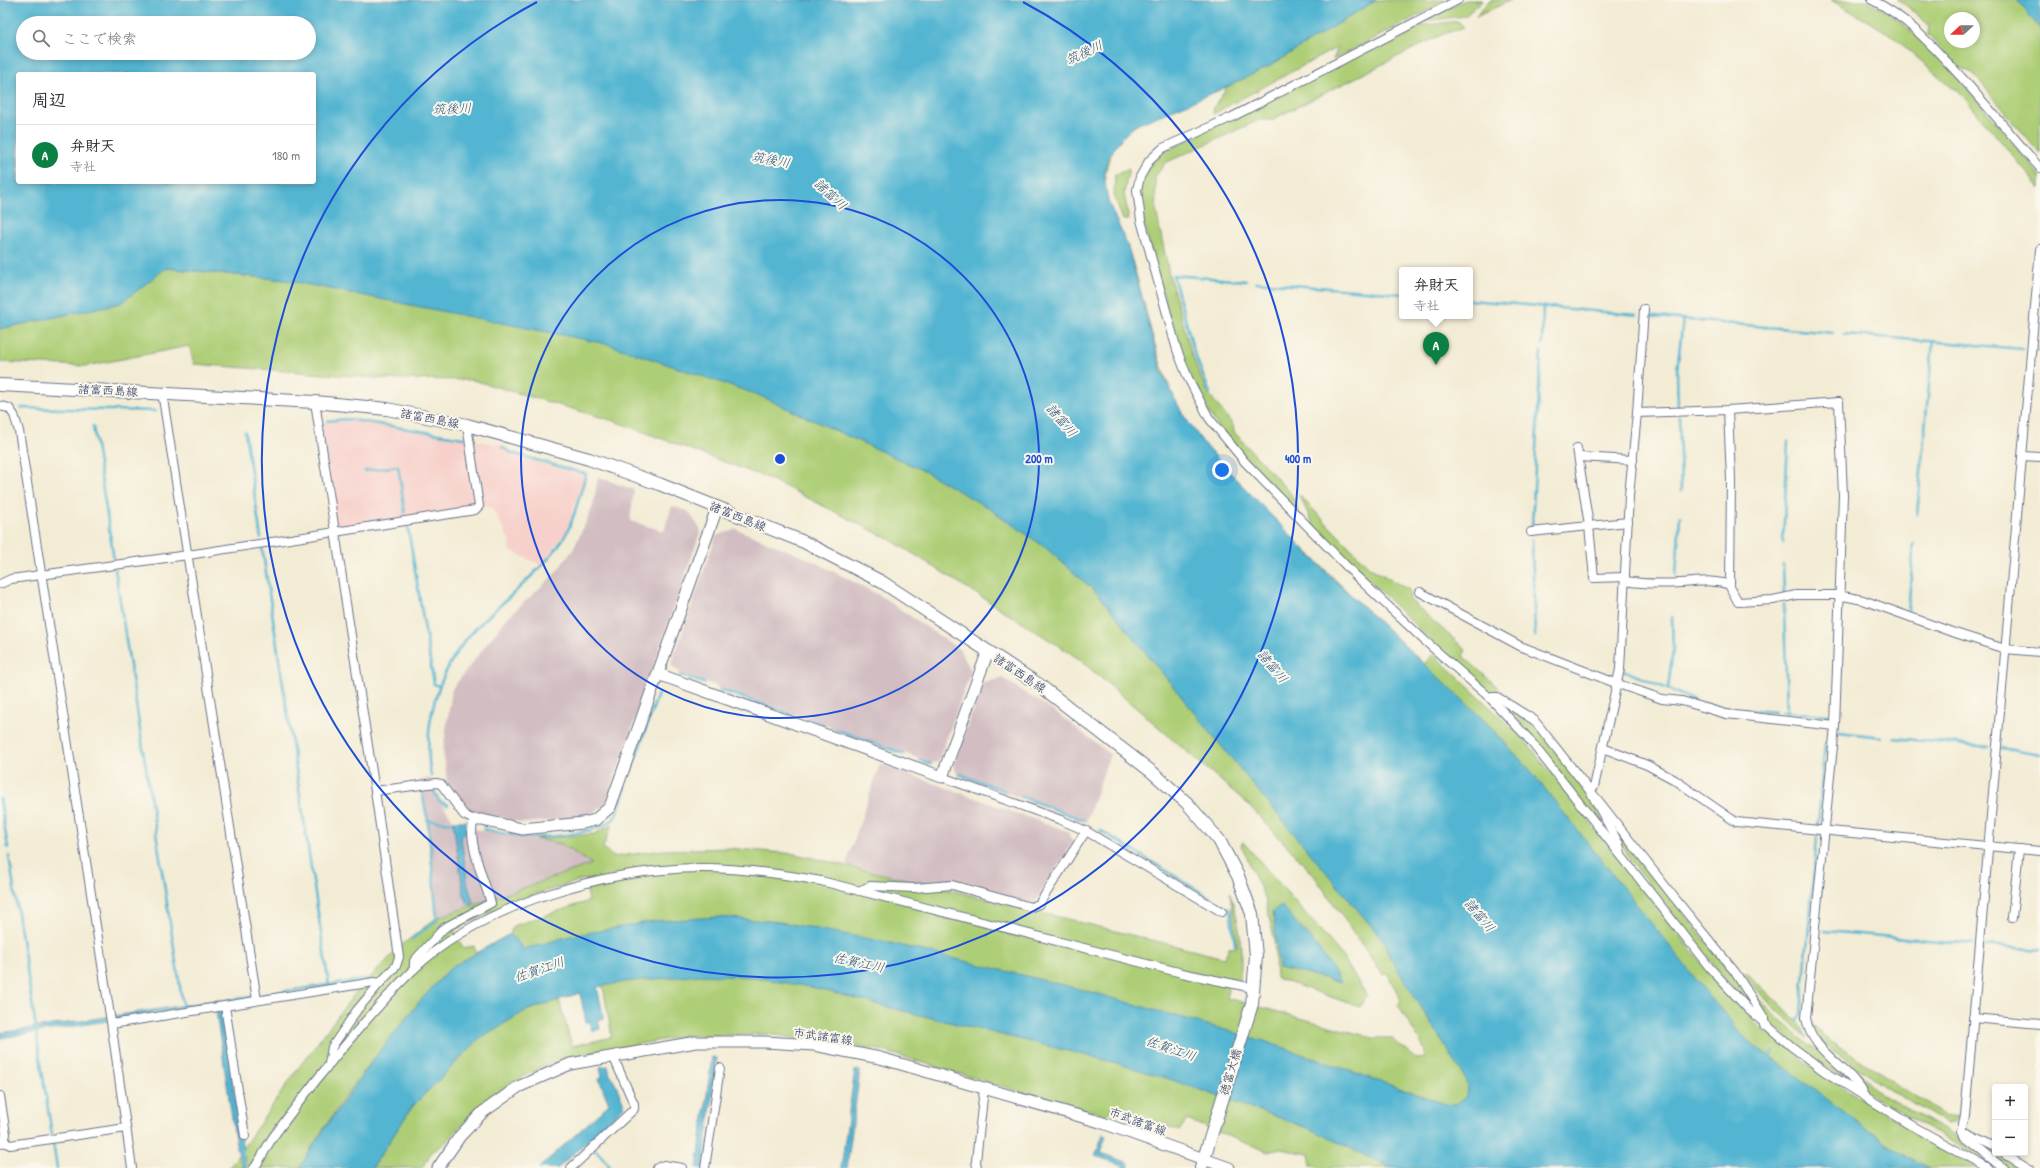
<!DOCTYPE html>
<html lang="ja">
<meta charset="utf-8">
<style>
body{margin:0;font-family:"Patrick Hand","Klee One",sans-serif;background:#f7f7f7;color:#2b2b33}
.controls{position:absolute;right:12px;bottom:12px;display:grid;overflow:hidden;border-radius:4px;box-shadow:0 2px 6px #0003}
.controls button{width:36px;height:36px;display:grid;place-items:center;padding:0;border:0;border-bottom:1px solid #e1e1e2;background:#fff;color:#2b2b33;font:20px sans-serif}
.compass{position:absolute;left:1944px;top:12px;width:36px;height:36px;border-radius:50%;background:#fff;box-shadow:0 2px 6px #0003;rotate:248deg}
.you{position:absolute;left:1222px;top:470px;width:14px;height:14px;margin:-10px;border:3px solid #fff;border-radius:50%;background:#1a73e8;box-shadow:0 0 0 6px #1a73e833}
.badge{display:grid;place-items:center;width:26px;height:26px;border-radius:50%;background:#0b8043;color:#fff;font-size:13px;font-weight:700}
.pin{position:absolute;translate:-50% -33px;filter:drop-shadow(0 1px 2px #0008)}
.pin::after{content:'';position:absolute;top:21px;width:14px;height:12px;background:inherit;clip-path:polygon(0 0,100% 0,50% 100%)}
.popup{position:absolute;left:1399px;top:267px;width:74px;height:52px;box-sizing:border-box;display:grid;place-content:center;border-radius:4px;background:#fff;filter:drop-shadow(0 1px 3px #0005);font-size:13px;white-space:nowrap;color:#7c7c81}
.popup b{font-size:15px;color:#2b2b33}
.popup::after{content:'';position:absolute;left:50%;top:100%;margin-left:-8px;border:8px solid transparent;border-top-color:#fff}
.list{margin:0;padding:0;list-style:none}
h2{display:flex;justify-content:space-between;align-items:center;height:52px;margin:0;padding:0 16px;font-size:17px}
h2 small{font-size:13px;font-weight:400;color:#7c7c81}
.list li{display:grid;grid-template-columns:26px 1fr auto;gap:12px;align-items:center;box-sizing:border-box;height:60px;padding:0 16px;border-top:1px solid #e1e1e2}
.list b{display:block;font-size:15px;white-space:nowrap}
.list p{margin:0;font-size:13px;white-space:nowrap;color:#7c7c81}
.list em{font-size:13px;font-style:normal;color:#7c7c81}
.icon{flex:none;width:22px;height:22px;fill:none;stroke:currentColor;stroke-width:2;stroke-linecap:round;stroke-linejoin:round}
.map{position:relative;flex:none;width:2040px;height:1168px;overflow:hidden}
.search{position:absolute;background:#fff;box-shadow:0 2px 6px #0003;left:16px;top:16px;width:300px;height:44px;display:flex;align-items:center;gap:10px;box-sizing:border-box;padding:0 14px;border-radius:22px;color:#7c7c81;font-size:15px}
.panel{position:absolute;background:#fff;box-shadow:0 2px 6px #0003;left:16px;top:72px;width:300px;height:112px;border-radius:4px}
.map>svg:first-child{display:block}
</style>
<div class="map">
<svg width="2040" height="1168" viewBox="0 0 2040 1168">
<rect width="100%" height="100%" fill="#fbf7ec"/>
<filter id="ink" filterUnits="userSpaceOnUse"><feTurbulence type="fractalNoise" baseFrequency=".025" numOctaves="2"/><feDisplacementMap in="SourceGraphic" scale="8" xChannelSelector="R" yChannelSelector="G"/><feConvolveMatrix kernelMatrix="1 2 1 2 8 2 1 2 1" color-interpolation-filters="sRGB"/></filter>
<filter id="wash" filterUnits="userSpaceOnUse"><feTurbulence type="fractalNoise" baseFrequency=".012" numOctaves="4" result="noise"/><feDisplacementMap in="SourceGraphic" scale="16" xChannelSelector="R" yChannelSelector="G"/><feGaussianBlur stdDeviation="0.9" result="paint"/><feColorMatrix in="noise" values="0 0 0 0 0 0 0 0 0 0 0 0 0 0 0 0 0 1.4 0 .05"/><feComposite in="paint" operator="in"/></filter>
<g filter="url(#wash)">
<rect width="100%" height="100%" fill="#f3ecd5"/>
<path fill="#f7d0cb" d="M 347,420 L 503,445 L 512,454 L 585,475 L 565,534 L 541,565 L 509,550 L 511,543 L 492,508 L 481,506 L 336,528 L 321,424 Z"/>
<g fill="#d2bec2">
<path d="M 598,477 L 634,490 L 630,521 L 664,531 L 672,506 L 688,511 L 701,530 L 606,803 L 594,812 L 580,818 L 524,823 L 467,811 L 447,782 L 443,750 L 452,689 L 507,618 L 553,576 L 573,550 L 593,506 Z"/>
<path d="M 736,529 L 811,560 L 879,595 L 960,650 L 971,671 L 938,762 L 932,763 L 680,673 L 671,665 L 716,536 Z"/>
<path d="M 1002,678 L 1058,714 L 1110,754 L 1086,822 L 958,775 L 953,766 L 983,683 Z"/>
<path d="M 880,764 L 1067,831 L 1073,842 L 1036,901 L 1030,903 L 926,884 L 846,864 Z"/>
<path d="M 429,778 L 441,802 L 457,826 L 561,844 L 593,864 L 436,918 L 426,818 L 418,781 Z"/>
</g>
<g fill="#adce76" stroke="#647e6a" fill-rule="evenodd">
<path d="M 1367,0 L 1448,0 L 1333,60 L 1338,47 L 1213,114 L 1214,107 L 1228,86 L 1145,120 C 1114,136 1098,168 1108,202 C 1113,218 1123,232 1128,248 C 1147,304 1153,359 1181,411 C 1201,447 1234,477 1262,506 C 1315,561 1369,613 1424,664 L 1433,654 L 1524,739 L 1721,987 L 1763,1029 L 1823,1075 L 1914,1131 L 1980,1168 L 1903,1168 L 1754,1058 L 1175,422 L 1100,188 L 1110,140 L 1135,114 Z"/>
<path d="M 1465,0 L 1483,0 L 1465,16 L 1424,21 Z"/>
<path d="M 1491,0 L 1511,0 L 1476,17 L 1483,7 Z"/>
<path d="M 1831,0 C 1841,0 1852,0 1862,0 C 1911,11 2006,135 2040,176 L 2040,188 L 1957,89 L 1951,87 L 1890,34 Z"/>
<path d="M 1897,0 L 2028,0 L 2040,13 L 2040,154 L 1973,73 L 1957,67 L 1928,35 L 1929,25 L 1907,6 ZM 1950,18 L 1974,18 L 1974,42 L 1950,42 Z"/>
<path d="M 1458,21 L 1464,27 L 1441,35 L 1271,120 L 1259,120 L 1165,163 L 1155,177 L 1156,210 L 1169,274 L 1192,355 L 1207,392 L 1233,425 L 1234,432 L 1291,494 L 1301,517 L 1221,431 L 1198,396 L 1179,351 L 1142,218 L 1140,192 L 1142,177 L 1150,164 L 1164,152 L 1412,27 Z"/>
<path d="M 1129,168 L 1124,193 L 1129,220 L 1123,220 L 1114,196 L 1115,175 Z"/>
<path d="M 166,268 L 285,280 L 663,338 L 958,482 L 1104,588 L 1384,932 L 1470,1074 L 1474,1113 L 890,951 L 420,1001 C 377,1054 333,1108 300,1168 L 229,1168 L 297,1070 L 356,992 L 402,945 L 436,918 L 592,864 L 561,844 L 536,839 L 594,834 L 612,825 L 603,847 L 613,857 L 664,850 L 727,848 L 795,854 L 926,884 L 1224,958 L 1229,948 L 1237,947 L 1230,893 C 1240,924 1243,947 1240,980 L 1229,978 L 1227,998 L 1373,1038 L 1391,1038 L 1417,1059 L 1425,1058 L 1425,1050 L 1398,1005 L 1401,1000 L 1387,973 L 1383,975 L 1313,874 L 1248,804 L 1078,658 L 893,541 L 770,479 L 614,421 L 473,380 L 391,379 L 194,364 L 189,346 L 86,366 L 0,362 L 0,309 ZM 585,879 L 589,901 L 513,926 L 510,934 L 476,953 L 474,946 L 463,948 L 454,930 L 512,902 Z"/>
<path d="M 1299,495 L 1369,567 L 1409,590 L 1410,600 L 1466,650 L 1463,656 L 1524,711 L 1489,692 L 1426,636 L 1314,526 Z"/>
<path d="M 1496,700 L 1535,724 L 1593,802 L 1616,846 L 1527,730 Z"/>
<path d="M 1604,812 L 1734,977 L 1761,1016 L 1729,984 L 1629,859 Z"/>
<path d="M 1243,842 L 1340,953 L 1367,996 L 1360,1007 L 1276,978 L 1274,939 L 1265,898 L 1241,845 Z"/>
<path d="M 779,966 L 1118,1056 L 1449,1168 L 1319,1168 L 1311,1165 L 1309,1154 L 1280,1149 L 1269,1152 L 1187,1120 L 1179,1131 L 1115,1106 L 1106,1115 L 1045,1099 L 880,1050 L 767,1034 L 684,1036 L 579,1055 L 546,1065 L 511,1083 L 477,1108 L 445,1143 L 431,1153 L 422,1168 L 372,1168 L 412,1107 L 480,1038 L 525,1011 L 559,1000 L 572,1046 L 612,1037 L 603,986 L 605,975 Z"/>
<path d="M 1746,972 L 1802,1026 L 1808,1037 L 1779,1013 L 1743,975 Z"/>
<path d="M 1743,982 L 1779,1020 L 1824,1056 L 1855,1086 L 1809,1055 L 1770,1023 Z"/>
<path d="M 1812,1022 L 1824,1037 L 1947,1117 L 1959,1115 L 1955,1122 L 1947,1124 L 1882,1085 L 1818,1040 L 1811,1028 Z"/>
<path d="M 1835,1058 L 1864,1078 L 1883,1095 L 1977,1149 L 1998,1168 L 1875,1098 Z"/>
<path d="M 1987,1150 L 2017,1168 L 2006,1168 Z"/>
</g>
<g fill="#53b5d1" stroke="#377298" fill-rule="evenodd">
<path d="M 0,0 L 1377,0 L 1268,67 L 1229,86 L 1134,126 L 1120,140 L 1107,159 L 1104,176 L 1108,201 L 1128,247 L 1162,373 L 1182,413 L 1202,441 L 1234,477 L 1331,577 L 1481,717 L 1530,770 L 1710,997 L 1747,1040 L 1892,1147 L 1929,1168 L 1392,1168 L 1308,1128 L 1172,1080 L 1113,1062 L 895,1009 L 815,988 L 753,977 L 700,975 L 632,981 L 597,987 L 604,1019 L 598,1020 L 600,1029 L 592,1031 L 590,1022 L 586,1022 L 580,993 L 525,1011 L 480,1038 L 412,1107 L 372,1168 L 300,1168 L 315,1142 L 379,1052 L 420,1001 L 450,968 L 510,934 L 524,949 L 570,936 L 655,921 L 718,917 L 780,922 L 886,942 L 1084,990 L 1264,1041 L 1448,1105 L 1458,1103 L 1466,1096 L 1467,1087 L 1465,1078 L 1388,954 L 1387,945 L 1249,780 L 1098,594 L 1046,548 L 990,509 L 924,471 L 758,395 L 607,344 L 285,280 L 166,268 L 121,303 L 0,329 ZM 23,23 L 309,23 L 309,53 L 23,53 ZM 18,74 L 314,74 L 314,182 L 18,182 Z"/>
<path d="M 2017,0 L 2040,0 L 2040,29 Z"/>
<path d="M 453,821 L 466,821 L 467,831 L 461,837 L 468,886 L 473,901 L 471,905 L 467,903 L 463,891 Z"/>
<path d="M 1282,906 L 1319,949 L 1341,982 L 1279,968 L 1273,911 Z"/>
<path d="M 219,1000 L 221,1001 L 219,1003 L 220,1010 L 222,1011 L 241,1139 L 246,1166 L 243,1168 L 236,1145 L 215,1004 L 0,1038 L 0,1033 Z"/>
<path d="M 712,1057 L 717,1058 L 703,1168 L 697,1168 Z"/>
<path d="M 608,1066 L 610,1076 L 612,1076 L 625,1106 L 558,1168 L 539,1168 L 609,1104 L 599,1079 L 602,1077 L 600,1067 Z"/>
<path d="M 855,1070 L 860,1070 L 847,1168 L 841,1168 Z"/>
<path d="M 1103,1134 L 1106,1135 L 1100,1153 L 1129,1163 L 1129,1168 L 1123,1168 L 1123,1165 L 1095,1156 Z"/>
</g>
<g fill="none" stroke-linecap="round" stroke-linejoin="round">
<g stroke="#53b5d1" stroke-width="2.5">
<path d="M 1256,282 L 1402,294"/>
<path d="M 1470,300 L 1637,315"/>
<path d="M 1646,316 L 1833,333"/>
<path d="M 1844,334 L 2023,349"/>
<path d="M 1542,344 L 1543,307"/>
<path d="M 2038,351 L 2040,351"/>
<path d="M 1210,393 L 1195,355 L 1173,275 L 1246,281"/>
<path d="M 1678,407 L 1677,371 L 1683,319"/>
<path d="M 21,408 L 156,411"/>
<path d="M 1679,416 L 1681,491"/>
<path d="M 327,421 L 347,419 L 464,438"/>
<path d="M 93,426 L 114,560"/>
<path d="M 245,432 L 261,538"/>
<path d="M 365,471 L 398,466 L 405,513"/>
<path d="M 1917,515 L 1933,341"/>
<path d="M 408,528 L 434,684 L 439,686"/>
<path d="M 1532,528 L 1541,352"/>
<path d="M 1532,539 L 1535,636"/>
<path d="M 1783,542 L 1788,441"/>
<path d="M 262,547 L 329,985"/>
<path d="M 1783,565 L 1784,593"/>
<path d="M 115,569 L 183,1006"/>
<path d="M 1676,575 L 1680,516"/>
<path d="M 1784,604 L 1787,712"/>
<path d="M 1908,611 L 1914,544"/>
<path d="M 1623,670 L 1696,701"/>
<path d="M 680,675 L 704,683"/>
<path d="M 719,689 L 793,715"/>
<path d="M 1668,689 L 1673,649 L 1672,617"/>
<path d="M 1705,704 L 1726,708 L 1775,712"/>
<path d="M 1782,712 L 1828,715 L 1828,720"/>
<path d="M 808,720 L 823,725"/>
<path d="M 834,729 L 904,754"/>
<path d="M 1838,732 L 1882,737"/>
<path d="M 1894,738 L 1990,747"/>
<path d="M 2001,748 L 2040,755"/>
<path d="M 920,760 L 931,764"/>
<path d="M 631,771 L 658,694"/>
<path d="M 959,774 L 1005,791"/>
<path d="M 431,776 C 422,726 437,673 470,635 C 483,619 501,605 516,591 C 533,574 554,556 566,534 C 575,517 580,493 586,474 L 512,453 L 502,447"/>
<path d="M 421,789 L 428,820 L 452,823"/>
<path d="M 433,789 L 439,801 L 448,805"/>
<path d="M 1022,797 L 1083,820"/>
<path d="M 0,799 L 8,848"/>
<path d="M 1818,825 L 1825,743"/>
<path d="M 484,829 C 498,832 512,836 526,837 C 545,838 605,833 615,817 C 620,809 622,797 625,788"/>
<path d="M 1100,830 L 1230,910 L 1235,945"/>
<path d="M 9,856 L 36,1028"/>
<path d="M 1825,931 L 1973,944"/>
<path d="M 412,939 L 437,920 L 428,820"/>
<path d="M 1986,945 L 2040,950"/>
<path d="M 261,995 L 367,979"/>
<path d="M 221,1001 L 251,997"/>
<path d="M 1798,1021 L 1801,1014 L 1817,837"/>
<path d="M 36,1032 L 52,1135"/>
<path d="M 1768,1059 L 1774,1051"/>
<path d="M 588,1141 L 609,1165 L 609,1168"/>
<path d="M 53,1143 L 57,1168"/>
</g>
</g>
</g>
<g filter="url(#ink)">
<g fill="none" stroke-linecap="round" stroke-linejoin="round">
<g stroke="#677188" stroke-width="10">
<g id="street">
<path d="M 1458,0 L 1232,117 L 1163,148 L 1149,161 L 1140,177 L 1137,190 L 1141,220 L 1177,350 L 1188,378 L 1209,418 L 1245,462 L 1356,576 L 1424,640 L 1489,697 L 1528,738 L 1710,968 L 1749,1010 L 1791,1046 L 1824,1071 L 1911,1125 L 1988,1168"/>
<path d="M 1872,0 C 1908,17 1935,49 1962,78 C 1988,107 2014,138 2040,168"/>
<path d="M 1644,309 L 1637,413 L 1629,496 L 1620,669 L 1594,787 L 1590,791 L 1598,800 L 1673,896 L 1735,972 L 1764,1018 L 1764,1025"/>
<path d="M 162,392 L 257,1000"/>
<path d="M 0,406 L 9,408 L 14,415 L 19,431 L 111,1022 L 132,1168"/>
<path d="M 1728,410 L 1731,479 L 1730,587 L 1738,602 L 1773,600 L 1796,595 L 1838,595 L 1863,600 L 1949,631 L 2005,649 L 2040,652"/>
<path d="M 1637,413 L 1728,410 L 1839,402 L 1843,495 L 1835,726 L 1806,1018 C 1812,1054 1850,1066 1866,1097"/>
<path d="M 1577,448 L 1589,526 L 1594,578 L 1625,577"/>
<path d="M 2023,456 L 2040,457"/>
<path d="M 1579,457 L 1633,460"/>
<path d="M 1531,532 L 1628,522"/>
<path d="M 1625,581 C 1643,584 1663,584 1681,583 C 1698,582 1714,579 1730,585"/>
<path d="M 0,584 L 11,579 L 188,555 L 475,510 L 479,506 L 467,425"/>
<path d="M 1420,592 L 1520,646 L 1618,684 L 1662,699 L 1682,701 L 1726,714 L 1835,726"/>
<path d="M 1489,697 L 1497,697 L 1534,720 L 1590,791 L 1619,844 L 1621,854"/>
<path d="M 1603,748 L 1647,765 L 1675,780 L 1736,822 L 2040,851"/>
<path d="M 942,777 L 1061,820 L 1086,831 L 1222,912"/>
<path d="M 375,791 L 436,783 L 441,784 L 464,815 L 474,820 C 466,840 485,882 491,903 L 444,928 L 414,961 L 414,969"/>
<path d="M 859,891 L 870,886 L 914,888 L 952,885 L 1031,907 L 1039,904 L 1086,831"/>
<path d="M 2012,918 L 2019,849"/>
<path d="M 225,1006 L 245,1136"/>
<path d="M 1973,1018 L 2040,1024"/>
<path d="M 112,1024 L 374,982 L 380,983 L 396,966 L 399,957 L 375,791 L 315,402"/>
<path d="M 329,1064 L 332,1047 L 357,1010 L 380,983"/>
<path d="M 0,1096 L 6,1134 L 4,1142"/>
<path d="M 1963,1132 L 1995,1148"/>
<path d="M 0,1144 L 4,1142 L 10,1145 L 126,1128"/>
<path d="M 2004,1153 L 2029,1168"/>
<path d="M 254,1168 C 263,1157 267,1144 276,1133 C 303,1096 332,1060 362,1025 C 379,1006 395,987 414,969 C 484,903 606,869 701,868 C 741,868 782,874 821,881 L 1182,973 L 1253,988"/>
<path d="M 571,1168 L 634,1109 L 634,1104 L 613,1056"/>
<path d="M 657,1168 L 664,1165 L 682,1168"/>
<path d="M 705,1168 L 720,1068"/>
<path d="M 977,1168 L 976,1161 L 984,1089"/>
<path d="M 2003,1168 L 1965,1138 L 1961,1131 L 1965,1116 L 2040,249"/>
</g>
</g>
<g stroke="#677188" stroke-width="13">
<g id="secondary">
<path d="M 658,674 L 942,777 L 988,651"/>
<path d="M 474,820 L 482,820 L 522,829 L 583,823 L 595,820 L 610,807 L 717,508"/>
<path d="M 438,1168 L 460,1136 L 483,1112 L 518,1087 L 570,1064 L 696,1042 L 765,1042 L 814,1045 L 880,1058 L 1100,1122 L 1229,1168"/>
</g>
</g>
<g stroke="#677188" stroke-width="14">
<path id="primary" d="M 0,385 L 315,402 L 387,409 L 467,425 L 589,459 L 659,484 L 804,542 L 882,582 L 1038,684 L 1152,772 L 1187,803 L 1219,840 L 1238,876 L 1252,914 L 1256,956 L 1252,1004 L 1201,1168"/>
</g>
<use href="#street" stroke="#fff" stroke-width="8"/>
<use href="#secondary" stroke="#fff" stroke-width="11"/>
<use href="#primary" stroke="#fff" stroke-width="12"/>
</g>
</g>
<g fill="none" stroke="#1d4ed8" stroke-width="2">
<circle cx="780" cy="459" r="259"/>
<path d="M1023 2A518 518 0 1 1 537 2"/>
</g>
<g text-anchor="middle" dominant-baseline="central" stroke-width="4" stroke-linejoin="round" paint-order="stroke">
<g font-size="12" fill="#1b2f5e" stroke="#fbf7ec">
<text transform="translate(108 390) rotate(3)">諸富西島線</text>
<text transform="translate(430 418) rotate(11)">諸富西島線</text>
<text transform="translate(738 516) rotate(22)">諸富西島線</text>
<text transform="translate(1020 673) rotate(34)">諸富西島線</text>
<text transform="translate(823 1036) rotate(8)">市武諸富線</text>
<text transform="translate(1230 1072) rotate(-73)">徳富大橋</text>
<text transform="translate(1138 1121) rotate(20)">市武諸富線</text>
</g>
<g font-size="13" font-style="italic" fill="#2c5780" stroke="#fbf7ec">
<text transform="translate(1084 52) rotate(-25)">筑後川</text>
<text transform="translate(452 108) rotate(-2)">筑後川</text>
<text transform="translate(771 159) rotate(11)">筑後川</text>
<text transform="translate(831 194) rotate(43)">諸富川</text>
<text transform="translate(1062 420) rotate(49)">諸富川</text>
<text transform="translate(1273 666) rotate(50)">諸富川</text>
<text transform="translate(1480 915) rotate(50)">諸富川</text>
<text transform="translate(859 962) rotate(12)">佐賀江川</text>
<text transform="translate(539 969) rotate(-19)">佐賀江川</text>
<text transform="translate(1171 1048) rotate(19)">佐賀江川</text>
</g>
</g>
<circle cx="780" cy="459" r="6" fill="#1d4ed8" stroke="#fbf7ec" stroke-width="2"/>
<g font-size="12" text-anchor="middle" font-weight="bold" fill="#1d4ed8" stroke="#fbf7ec" stroke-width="4" stroke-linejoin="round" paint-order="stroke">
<text x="1039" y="463">200 m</text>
<text x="1298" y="463">400 m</text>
</g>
</svg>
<div class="controls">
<button>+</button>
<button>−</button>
</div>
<svg class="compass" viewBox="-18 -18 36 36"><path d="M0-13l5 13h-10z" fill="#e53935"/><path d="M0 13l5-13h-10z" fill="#7c7c81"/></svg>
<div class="you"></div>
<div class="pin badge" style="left:1436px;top:365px">A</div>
<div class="popup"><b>弁財天</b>寺社</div>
<div class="search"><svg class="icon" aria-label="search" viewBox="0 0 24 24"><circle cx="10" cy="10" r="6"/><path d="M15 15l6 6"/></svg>ここで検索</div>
<section class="panel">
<h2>周辺<small></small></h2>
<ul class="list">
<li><span class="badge">A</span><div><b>弁財天</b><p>寺社</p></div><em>180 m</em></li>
</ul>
</section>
</div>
